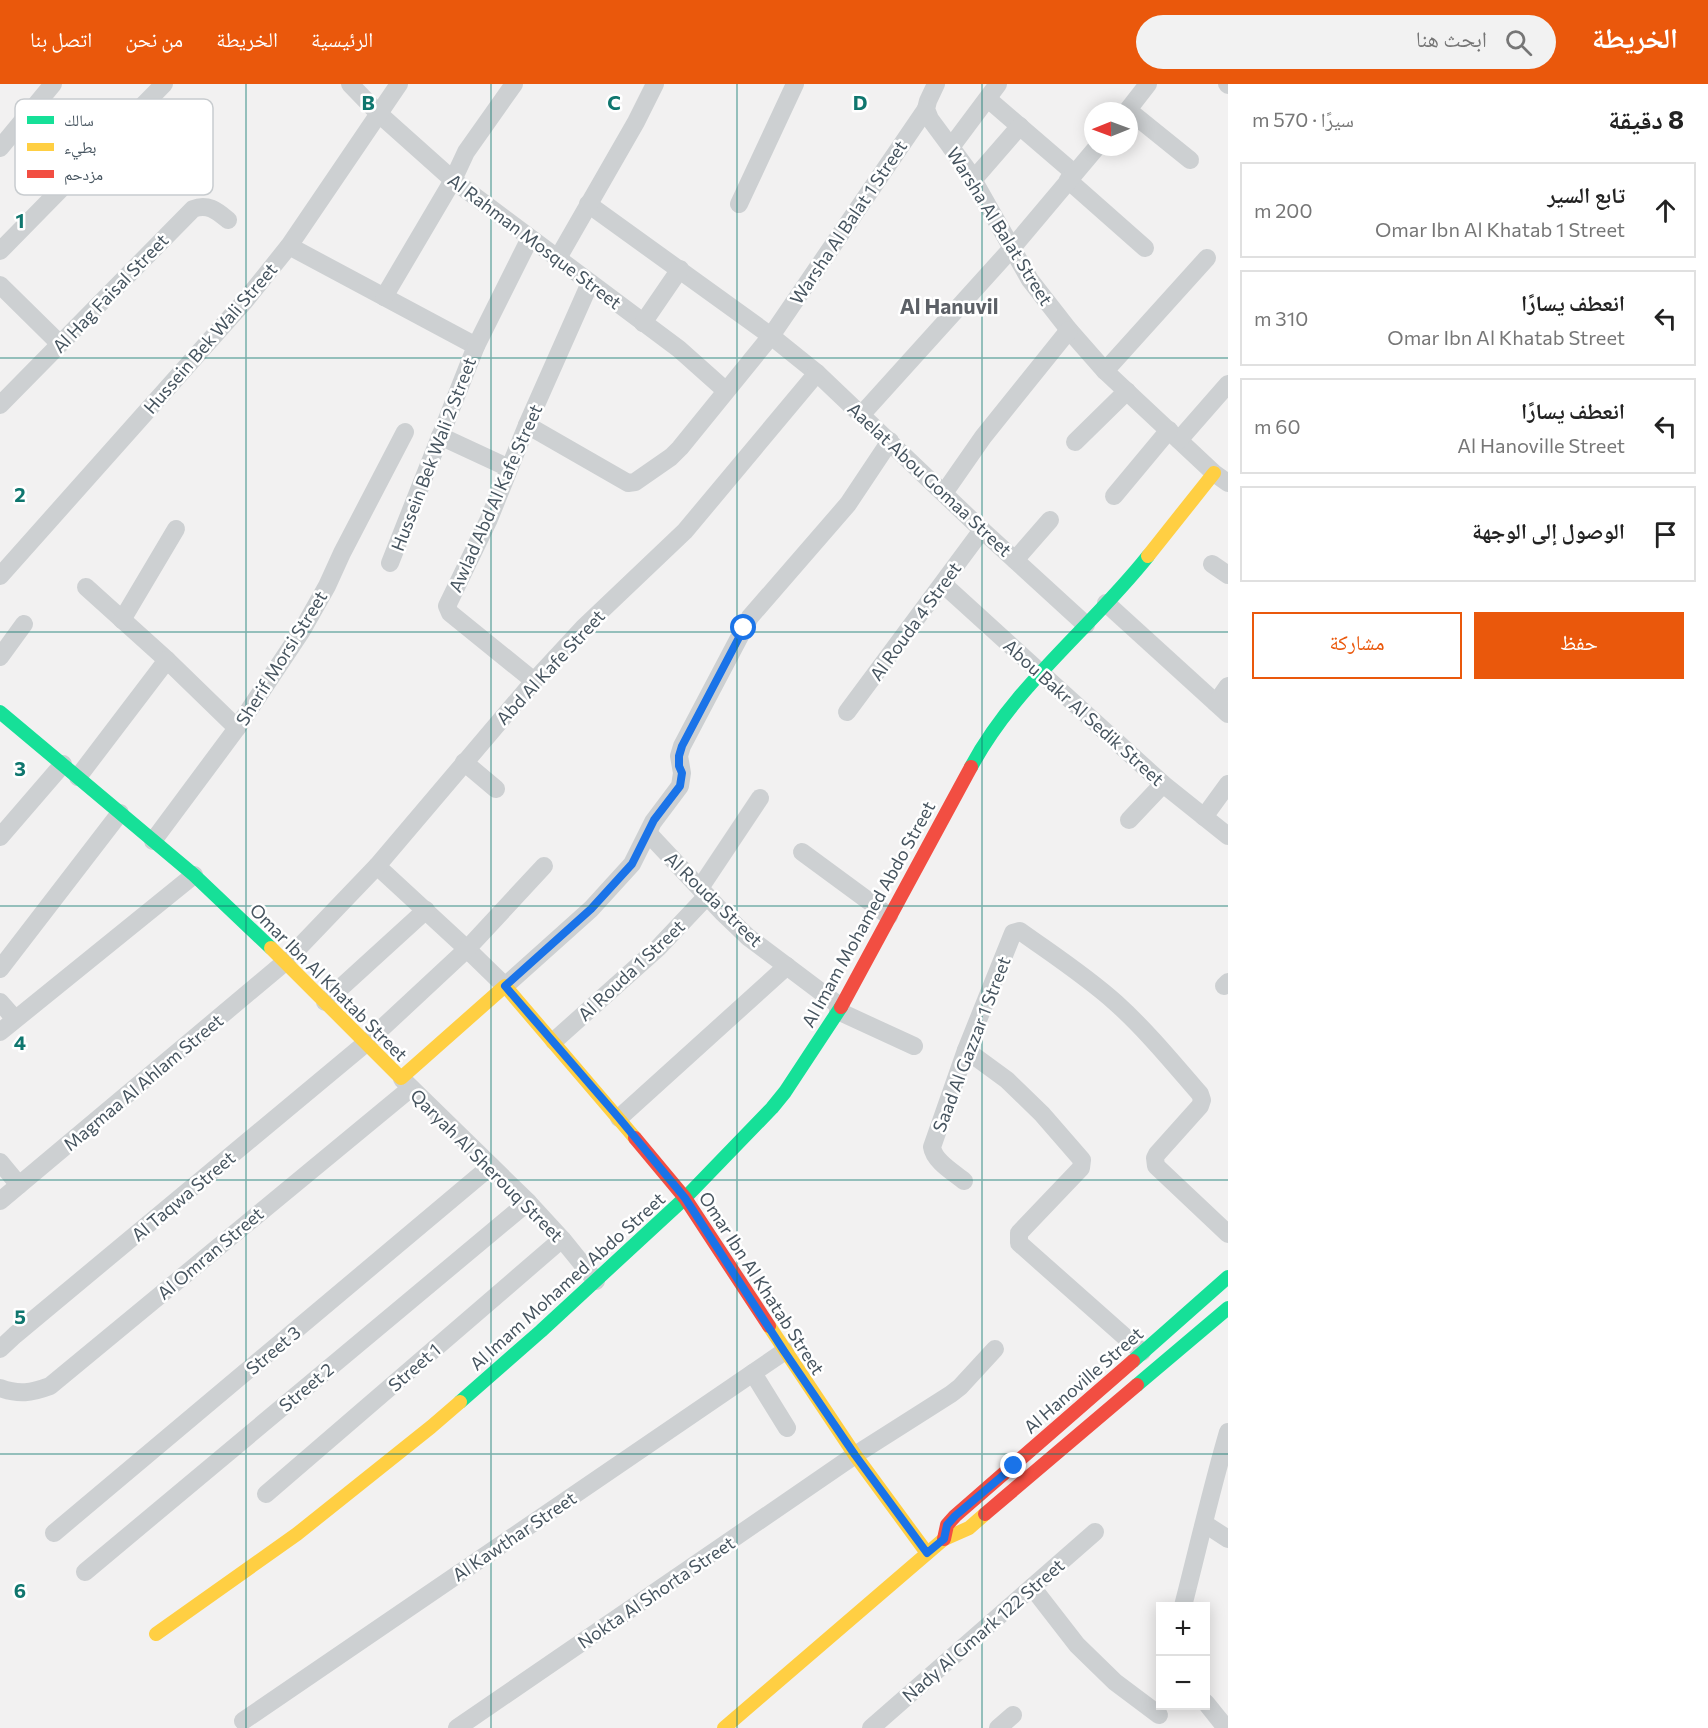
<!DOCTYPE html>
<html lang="ar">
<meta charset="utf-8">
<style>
body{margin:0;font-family:Commissioner,"Noto Naskh Arabic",sans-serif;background:#f2f2f2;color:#222;direction:rtl}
.controls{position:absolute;right:18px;bottom:18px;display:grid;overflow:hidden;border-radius:0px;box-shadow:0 3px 15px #0003}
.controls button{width:54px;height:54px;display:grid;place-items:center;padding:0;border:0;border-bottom:2px solid #e0e0e0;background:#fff;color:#222;font:30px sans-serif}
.compass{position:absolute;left:1084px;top:18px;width:54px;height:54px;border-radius:50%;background:#fff;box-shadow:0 3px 15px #0003;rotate:269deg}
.stop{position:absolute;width:18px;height:18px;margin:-14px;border:4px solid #1a73e8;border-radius:50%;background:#fff}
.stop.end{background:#1a73e8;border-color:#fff;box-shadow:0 2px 6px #0008}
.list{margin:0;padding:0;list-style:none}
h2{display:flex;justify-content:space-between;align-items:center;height:78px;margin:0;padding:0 24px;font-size:26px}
h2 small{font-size:20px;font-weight:400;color:#767676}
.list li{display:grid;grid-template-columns:39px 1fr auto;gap:18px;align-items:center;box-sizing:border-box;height:96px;margin:0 12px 12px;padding:0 12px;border:2px solid #e0e0e0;border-radius:0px}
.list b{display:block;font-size:22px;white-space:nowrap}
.list p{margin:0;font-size:20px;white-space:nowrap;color:#767676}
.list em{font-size:20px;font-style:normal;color:#767676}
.actions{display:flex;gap:12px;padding:18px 24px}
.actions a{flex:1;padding:14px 0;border:2px solid #ea580c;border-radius:0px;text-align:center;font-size:21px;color:#ea580c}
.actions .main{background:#ea580c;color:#fff}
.icon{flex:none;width:33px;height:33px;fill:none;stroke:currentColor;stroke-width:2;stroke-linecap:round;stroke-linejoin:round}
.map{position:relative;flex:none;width:1228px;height:1644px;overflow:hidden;direction:ltr}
header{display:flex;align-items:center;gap:36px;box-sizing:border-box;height:84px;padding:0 30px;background:#ea580c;color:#fff}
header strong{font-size:28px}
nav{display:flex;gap:33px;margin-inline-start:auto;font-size:21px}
.search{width:420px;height:54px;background:#f2f2f2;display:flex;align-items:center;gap:15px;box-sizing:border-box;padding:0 21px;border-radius:33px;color:#767676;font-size:22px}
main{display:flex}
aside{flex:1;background:#fff}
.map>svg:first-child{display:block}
</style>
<header>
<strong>الخريطة</strong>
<div class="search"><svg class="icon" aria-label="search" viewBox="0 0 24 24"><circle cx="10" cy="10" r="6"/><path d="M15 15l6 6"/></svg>ابحث هنا</div>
<nav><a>الرئيسية</a><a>الخريطة</a><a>من نحن</a><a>اتصل بنا</a></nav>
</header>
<main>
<aside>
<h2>8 دقيقة<small>سيرًا · 570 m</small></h2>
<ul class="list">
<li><svg class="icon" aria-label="ahead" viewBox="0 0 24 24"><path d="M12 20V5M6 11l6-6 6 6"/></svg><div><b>تابع السير</b><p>Omar Ibn Al Khatab 1 Street</p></div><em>200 m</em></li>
<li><svg class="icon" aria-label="left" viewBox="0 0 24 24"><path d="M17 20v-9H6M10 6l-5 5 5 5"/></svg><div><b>انعطف يسارًا</b><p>Omar Ibn Al Khatab Street</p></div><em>310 m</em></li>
<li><svg class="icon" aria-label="left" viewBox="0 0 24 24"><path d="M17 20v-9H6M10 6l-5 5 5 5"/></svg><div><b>انعطف يسارًا</b><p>Al Hanoville Street</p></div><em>60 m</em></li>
<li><svg class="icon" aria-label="arrive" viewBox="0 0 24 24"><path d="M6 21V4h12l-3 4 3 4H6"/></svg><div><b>الوصول إلى الوجهة</b></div></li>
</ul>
<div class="actions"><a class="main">حفظ</a><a>مشاركة</a></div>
</aside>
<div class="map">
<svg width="1228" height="1644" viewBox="0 0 1228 1644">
<rect width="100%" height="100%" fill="#f2f1f1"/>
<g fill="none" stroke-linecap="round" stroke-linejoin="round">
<g stroke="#cdd0d2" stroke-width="18">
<path d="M 350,0 L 378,29 L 453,96 L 679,265 L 725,306"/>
<path d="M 936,0 L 928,17 L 926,25 L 930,35 L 967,85 L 1030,196 L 1069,246 L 1105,287 L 1214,389 L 1228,399"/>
<path d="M 1227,0 L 1228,1"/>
<path d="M 988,15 L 1074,89"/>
<path d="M 1128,26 L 1190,76"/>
<path d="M 1127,27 L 1148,0"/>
<path d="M 951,63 L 998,0"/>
<path d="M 0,64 L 53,0"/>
<path d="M 973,96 L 1020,42"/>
<path d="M 1068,96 L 1145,164"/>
<path d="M 588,120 L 771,252 L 817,289 L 982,446 L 1086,541"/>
<path d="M 739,120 L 795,0"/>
<path d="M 289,162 L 476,262"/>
<path d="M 0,167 L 164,0"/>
<path d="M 558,174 L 636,38 L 655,0"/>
<path d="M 0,201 L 60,260"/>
<path d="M 384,213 L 453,96 L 466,68 L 514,0"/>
<path d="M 643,239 L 680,185"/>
<path d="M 1105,287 L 1207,174"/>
<path d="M 0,321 L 193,125 C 208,119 217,127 228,136"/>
<path d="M 862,330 L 1012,164 L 1097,63"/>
<path d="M 527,341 L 628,399 L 635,398 L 671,373 L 680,364 L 771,252 L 926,25"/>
<path d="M 440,352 L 509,384"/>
<path d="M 1179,356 L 1228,300"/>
<path d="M 1075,358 L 1127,307"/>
<path d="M 944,409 L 983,353 L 1069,246"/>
<path d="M 1114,412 L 1169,346"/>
<path d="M 1015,476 L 1050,436"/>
<path d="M 390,479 L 476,262 L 530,154"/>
<path d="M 1212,480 L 1228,491"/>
<path d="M 0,492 L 244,218 L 289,162 L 399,0"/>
<path d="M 943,500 L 1163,700 L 1228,752"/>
<path d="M 86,503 L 167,576 L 237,644"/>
<path d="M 1106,519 L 1228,630"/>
<path d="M 122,536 L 176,445"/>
<path d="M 0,573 L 24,540"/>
<path d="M 534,597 L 450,529 L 447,522 L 489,435 L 527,341 L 590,199"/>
<path d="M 1216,619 L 1228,602"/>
<path d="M 847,628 L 982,446"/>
<path d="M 464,678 L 496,705"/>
<path d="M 78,693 L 167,576"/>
<path d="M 1204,733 L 1228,700"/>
<path d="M 1129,736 L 1163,700"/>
<path d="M 648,749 L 723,829 L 748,853 L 841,923"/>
<path d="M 0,753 L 63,680"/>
<path d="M 153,757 L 237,644 L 301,548 L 327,502 L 342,469 L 405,348"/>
<path d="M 802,768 L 889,832"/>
<path d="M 377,782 L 467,865 L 505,902 L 591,825 L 632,780 L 653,738 L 680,702 L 682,689 L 679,672 L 682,662 L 750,533 L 848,420 L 890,357"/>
<path d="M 700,804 L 760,714"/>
<path d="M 0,885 L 120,729"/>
<path d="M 1224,902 L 1228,898"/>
<path d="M 0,918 L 15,935"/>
<path d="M 325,918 L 426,826"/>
<path d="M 838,927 L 914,962"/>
<path d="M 0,948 L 194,791"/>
<path d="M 554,957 L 658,864 L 707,812"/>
<path d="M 966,966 L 1007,996 L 1042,1030 L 1082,1076 L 1081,1084 L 1019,1149 L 1019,1159 L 1142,1268"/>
<path d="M 402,995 L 528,1118 L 562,1155 L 596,1197"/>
<path d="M 619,1034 L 787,882"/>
<path d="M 0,1078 L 19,1101"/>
<path d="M 964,1097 C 953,1088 934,1077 932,1063 L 966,966 L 1013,849 L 1020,847 C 1052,870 1086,892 1116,919 C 1147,947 1173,979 1200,1010 L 1202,1016 L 1200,1022 L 1157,1070 L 1155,1074 L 1156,1082 L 1228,1150"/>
<path d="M 0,1117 L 285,878 L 377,782 L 534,597 L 583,544 L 685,447 L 817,289"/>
<path d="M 0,1265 L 15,1251 L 366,959 L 467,865 L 544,782"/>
<path d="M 753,1289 L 787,1344"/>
<path d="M 0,1304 C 19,1311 31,1309 50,1302 L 411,1004"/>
<path d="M 266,1410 L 562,1155"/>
<path d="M 1205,1440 L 1228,1455"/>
<path d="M 54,1449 L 491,1082"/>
<path d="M 85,1488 L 528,1118"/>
<path d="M 1032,1503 L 1077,1561 L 1115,1598 L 1159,1631"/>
<path d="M 1183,1522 C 1198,1464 1211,1406 1228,1348"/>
<path d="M 1206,1619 L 1226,1644"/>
<path d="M 243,1637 L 785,1267"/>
<path d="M 457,1644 L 855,1371 L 951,1310 L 960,1303 L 995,1265"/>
<path d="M 871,1644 L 1095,1448"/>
<path d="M 998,1644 L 1013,1631"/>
</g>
<g stroke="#16e098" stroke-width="14">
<path d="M 0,628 L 194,791 L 271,864"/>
<path d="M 971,683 C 1015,601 1091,544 1148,472"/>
<path d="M 1133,1277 L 1228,1193"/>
<path d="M 1137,1301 L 1228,1224"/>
<path d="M 460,1318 L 541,1247 L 685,1114 L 772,1024 L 785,1008 L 841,923"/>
</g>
<g stroke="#ffcf43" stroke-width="14">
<path d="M 1148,472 L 1214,389"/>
<path d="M 271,864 L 401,994 L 505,902 L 635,1054"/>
<path d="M 769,1242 L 855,1371 L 927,1469"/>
<path d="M 156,1550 L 297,1450 L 431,1343 L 460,1318"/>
<path d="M 724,1644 L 944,1455 L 969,1444 L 985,1430"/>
</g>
<g stroke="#f24e42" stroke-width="14">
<path d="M 841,923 L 971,683"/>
<path d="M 635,1054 L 685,1114 L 769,1242"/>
<path d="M 985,1430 L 1137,1301"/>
<path d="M 944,1455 L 947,1441 L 955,1432 L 1133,1277"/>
</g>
</g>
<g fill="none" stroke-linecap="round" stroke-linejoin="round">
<path stroke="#1a73e8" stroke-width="8" d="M 744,544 L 682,662 L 679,672 L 679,682 L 682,689 L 680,702 L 654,736 L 632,780 L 591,825 L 505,902 L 619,1034 L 685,1114 L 784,1267 L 855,1371 L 927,1469 L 944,1455 L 947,1441 L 955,1432 L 1014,1382"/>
</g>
<path fill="none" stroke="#0f766e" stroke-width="1.5" stroke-opacity="0.55" d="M 246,0 L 246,1644M 491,0 L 491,1644M 737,0 L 737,1644M 982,0 L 982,1644M 0,274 L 1228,274M 0,548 L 1228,548M 0,822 L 1228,822M 0,1096 L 1228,1096M 0,1370 L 1228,1370"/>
<g text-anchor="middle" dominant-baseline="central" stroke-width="5" stroke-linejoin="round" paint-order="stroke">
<g font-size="18" fill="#46545f" stroke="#fff">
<text transform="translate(848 138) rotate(-56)">Warsha Al Balat 1 Street</text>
<text transform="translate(1000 142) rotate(58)">Warsha Al Balat Street</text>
<text transform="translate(535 157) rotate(37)">Al Rahman Mosque Street</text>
<text transform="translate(110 209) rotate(-46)">Al Hag Faisal Street</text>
<text transform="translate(210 254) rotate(-49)">Hussein Bek Wali Street</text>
<text transform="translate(433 370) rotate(-69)">Hussein Bek Wali 2 Street</text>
<text transform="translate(930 395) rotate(43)">Aaelat Abou Gomaa Street</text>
<text transform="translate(495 414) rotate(-66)">Awlad Abd Al Kafe Street</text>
<text transform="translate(915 537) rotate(-54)">Al Rouda 4 Street</text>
<text transform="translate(281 574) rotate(-58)">Sherif Morsi Street</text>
<text transform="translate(550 583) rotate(-47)">Abd Al Kafe Street</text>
<text transform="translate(1084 628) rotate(42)">Abou Bakr Al Sedik Street</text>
<text transform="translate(714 815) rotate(44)">Al Rouda Street</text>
<text transform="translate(868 830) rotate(-61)">Al Imam Mohamed Abdo Street</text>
<text transform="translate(631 886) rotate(-43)">Al Rouda 1 Street</text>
<text transform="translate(329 898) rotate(45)">Omar Ibn Al Khatab Street</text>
<text transform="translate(971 960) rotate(-69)">Saad Al Gazzar 1 Street</text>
<text transform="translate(143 998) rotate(-40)">Magmaa Al Ahlam Street</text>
<text transform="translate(487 1081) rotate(45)">Qaryah Al Sherouq Street</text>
<text transform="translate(183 1112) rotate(-40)">Al Taqwa Street</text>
<text transform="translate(210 1169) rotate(-40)">Al Omran Street</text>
<text transform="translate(567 1197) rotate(-42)">Al Imam Mohamed Abdo Street</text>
<text transform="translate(762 1199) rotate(57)">Omar Ibn Al Khatab Street</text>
<text transform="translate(273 1266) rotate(-40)">Street 3</text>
<text transform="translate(414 1283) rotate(-41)">Street 1</text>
<text transform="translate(1083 1296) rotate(-41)">Al Hanoville Street</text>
<text transform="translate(306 1303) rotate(-40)">Street 2</text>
<text transform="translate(514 1452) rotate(-34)">Al Kawthar Street</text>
<text transform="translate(656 1508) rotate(-34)">Nokta Al Shorta Street</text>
<text transform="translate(983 1546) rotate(-41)">Nady Al Gmark 122 Street</text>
</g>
<g font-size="21" font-weight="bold" fill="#5c6066" stroke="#fff">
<text x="949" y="221">Al Hanuvil</text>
</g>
</g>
<rect x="15" y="15" width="198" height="96" rx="9" fill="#fff" stroke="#c8cccf" stroke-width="1.5"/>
<rect x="27" y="32" width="27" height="8" fill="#16e098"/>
<rect x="27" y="59" width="27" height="8" fill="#ffcf43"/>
<rect x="27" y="86" width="27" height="8" fill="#f24e42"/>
<g font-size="16" fill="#46545f">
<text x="64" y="42">سالك</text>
<text x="64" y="69">بطيء</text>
<text x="64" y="96">مزدحم</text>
</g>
<g font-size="20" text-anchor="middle" font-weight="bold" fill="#0f766e" stroke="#fff" stroke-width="5" stroke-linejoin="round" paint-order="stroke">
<text x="368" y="26">B</text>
<text x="614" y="26">C</text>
<text x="860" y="26">D</text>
<text x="20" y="144">1</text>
<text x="20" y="418">2</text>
<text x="20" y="692">3</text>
<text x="20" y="966">4</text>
<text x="20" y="1240">5</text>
<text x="20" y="1514">6</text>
</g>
</svg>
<div class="controls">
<button>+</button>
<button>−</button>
</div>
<svg class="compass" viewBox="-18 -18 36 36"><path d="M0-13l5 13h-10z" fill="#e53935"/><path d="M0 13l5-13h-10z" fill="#767676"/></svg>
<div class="stop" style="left:744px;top:544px"></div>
<div class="stop end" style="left:1014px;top:1382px"></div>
</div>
</main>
